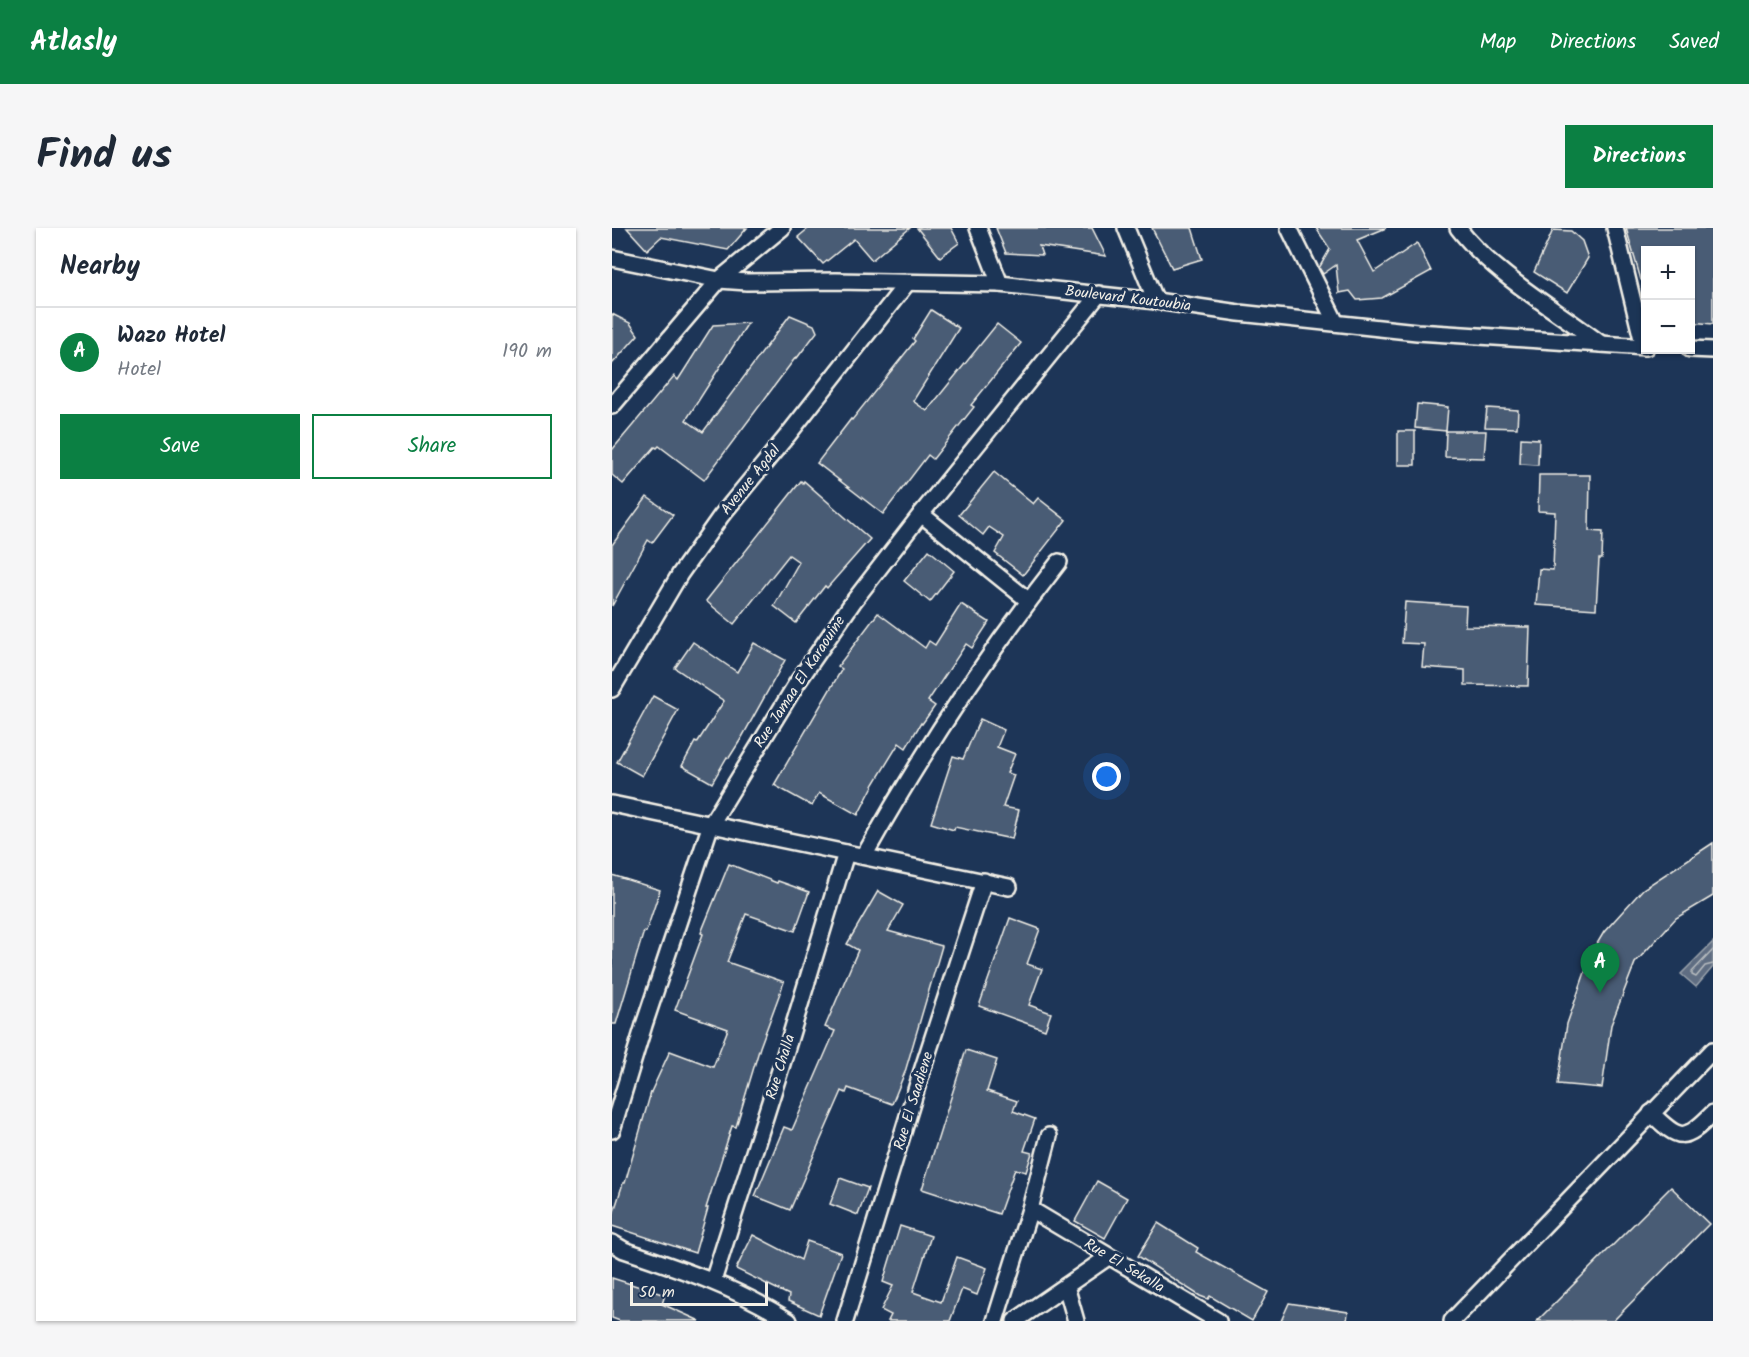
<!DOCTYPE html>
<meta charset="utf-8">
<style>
body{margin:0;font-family:Kalam,sans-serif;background:#f6f6f7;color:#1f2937}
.controls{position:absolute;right:18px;top:18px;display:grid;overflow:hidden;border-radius:0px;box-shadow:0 2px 4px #0004}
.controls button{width:54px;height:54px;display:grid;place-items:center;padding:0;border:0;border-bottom:2px solid #e0e1e3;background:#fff;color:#1f2937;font:30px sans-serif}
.scale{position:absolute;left:18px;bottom:15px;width:138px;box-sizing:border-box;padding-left:6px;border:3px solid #f4f1e8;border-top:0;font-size:16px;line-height:21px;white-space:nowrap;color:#f4f1e8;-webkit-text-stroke:4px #1d3557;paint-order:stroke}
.you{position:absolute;left:495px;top:549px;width:21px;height:21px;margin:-15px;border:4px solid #fff;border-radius:50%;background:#1a73e8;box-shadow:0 0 0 9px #1a73e833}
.badge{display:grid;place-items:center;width:39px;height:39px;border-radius:50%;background:#0b8043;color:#fff;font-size:20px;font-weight:700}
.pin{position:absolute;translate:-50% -50px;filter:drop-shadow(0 2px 3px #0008)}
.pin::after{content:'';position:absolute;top:32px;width:21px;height:18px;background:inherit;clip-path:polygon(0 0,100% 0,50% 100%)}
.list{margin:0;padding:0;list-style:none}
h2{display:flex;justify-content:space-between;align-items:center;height:78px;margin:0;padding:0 24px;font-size:26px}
h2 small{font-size:20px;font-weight:400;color:#747a83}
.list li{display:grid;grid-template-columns:39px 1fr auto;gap:18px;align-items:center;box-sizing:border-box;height:90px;padding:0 24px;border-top:2px solid #e0e1e3}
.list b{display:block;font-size:22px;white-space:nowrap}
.list p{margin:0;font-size:20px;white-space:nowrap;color:#747a83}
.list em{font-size:20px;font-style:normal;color:#747a83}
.actions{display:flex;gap:12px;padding:18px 24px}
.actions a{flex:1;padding:14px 0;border:2px solid #0b8043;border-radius:0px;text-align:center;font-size:21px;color:#0b8043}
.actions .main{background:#0b8043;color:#fff}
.map{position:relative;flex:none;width:1101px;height:1093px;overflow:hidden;border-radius:0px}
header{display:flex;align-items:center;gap:36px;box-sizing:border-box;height:84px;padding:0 30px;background:#0b8043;color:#fff}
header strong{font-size:28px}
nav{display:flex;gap:33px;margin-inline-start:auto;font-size:21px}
.intro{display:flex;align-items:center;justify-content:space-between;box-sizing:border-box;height:144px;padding:0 36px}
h1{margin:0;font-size:42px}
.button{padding:15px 27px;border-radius:0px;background:#0b8043;color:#fff;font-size:21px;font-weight:700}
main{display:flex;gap:36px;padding:0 36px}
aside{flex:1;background:#fff;border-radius:0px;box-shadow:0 2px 4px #0004}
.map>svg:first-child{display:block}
</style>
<header>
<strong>Atlasly</strong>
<nav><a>Map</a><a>Directions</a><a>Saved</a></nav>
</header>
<div class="intro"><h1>Find us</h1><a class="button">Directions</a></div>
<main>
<aside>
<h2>Nearby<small></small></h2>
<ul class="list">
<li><span class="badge">A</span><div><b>Wazo Hotel</b><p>Hotel</p></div><em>190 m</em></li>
</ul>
<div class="actions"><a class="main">Save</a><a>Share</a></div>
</aside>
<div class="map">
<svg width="1101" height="1093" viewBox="0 0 1101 1093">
<rect width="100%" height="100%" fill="#1d3557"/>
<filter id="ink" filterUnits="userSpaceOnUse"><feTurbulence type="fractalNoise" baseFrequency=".0167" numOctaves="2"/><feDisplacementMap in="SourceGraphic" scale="12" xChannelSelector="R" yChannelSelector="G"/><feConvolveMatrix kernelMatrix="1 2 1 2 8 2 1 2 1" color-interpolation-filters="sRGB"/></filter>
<g filter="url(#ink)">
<path fill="#5e6d82" stroke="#9aa2ab" stroke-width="1.5" d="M 1101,714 L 1101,739 L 1084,759 L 1069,746 Z"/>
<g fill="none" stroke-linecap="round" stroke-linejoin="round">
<path stroke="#b8bcbf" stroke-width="1.5" d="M 1101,722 L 1080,744 L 1080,747 L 1084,749 L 1093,738 L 1101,736"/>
</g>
<g fill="#485b74" stroke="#f4f1e8" stroke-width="1.5">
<path d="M 15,0 L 135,0 L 116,22 L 49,9 L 35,22 Z"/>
<path d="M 197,0 L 298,0 L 260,32 L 242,11 L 211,36 L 186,9 Z"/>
<path d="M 305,0 L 339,0 L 347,15 L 328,29 Z"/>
<path d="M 384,0 L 480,0 L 494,28 L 427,18 L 430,27 L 394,25 Z"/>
<path d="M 540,0 L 580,0 L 590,31 L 560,40 Z"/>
<path d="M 704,0 L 774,0 L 745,12 L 762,44 L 805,15 L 819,43 L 770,70 L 745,72 L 738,63 L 727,65 L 724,37 L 711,46 L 707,40 L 718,21 Z"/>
<path d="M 1014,0 L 1101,0 L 1101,96 L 1078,94 L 1078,22 L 1034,22 L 1034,52 L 1029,52 Z"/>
<path d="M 941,2 L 959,3 L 970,13 L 976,30 L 955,65 L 922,44 Z"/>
<path d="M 319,82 L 347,100 L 301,173 L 315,183 L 385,96 L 409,115 L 359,177 L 362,179 L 321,231 L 316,227 L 271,286 L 205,235 L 239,191 L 240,192 L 303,113 L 301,111 Z"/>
<path d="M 0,86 L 18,95 L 26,107 L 0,136 Z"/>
<path d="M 178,87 L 202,97 L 205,104 L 185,130 L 184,129 L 92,252 L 47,218 L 45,220 L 43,219 L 11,256 L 0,247 L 0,222 L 62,148 L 66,152 L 101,97 L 136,95 L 74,192 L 91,204 Z"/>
<path d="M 805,176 L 836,179 L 834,203 L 803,200 Z"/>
<path d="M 875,180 L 906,182 L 905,200 L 873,199 Z"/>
<rect x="786" y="203" width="17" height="34"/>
<path d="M 834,203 L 874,203 L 872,230 L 833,229 Z"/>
<path d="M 909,210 L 927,211 L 926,237 L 908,236 Z"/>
<path d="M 382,244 L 421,276 L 426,270 L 454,292 L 411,347 L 383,325 L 392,309 L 377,299 L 371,307 L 347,287 Z"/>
<path d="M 927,247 L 978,247 L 977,303 L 991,304 L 990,331 L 987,331 L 984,381 L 924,377 L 927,341 L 941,342 L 943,284 L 926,283 Z"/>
<path d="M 189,253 L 191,255 L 192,253 L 258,311 L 215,360 L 213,358 L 184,395 L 162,378 L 187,334 L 177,327 L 122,396 L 94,373 Z"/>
<path d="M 35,269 L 61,287 L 40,315 L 36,312 L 0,378 L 0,317 Z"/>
<path d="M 317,322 L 342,343 L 318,374 L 292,353 Z"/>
<path d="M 793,374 L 854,378 L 853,398 L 918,399 L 916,458 L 853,457 L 853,442 L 810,439 L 812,416 L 790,415 Z"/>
<path d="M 349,376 L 377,394 L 360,420 L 354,416 L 316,473 L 323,478 L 310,496 L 309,495 L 294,520 L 287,515 L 262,556 L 246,587 L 207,565 L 200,578 L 162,557 L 230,441 L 226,438 L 266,385 L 313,420 L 317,413 L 323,417 Z"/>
<path d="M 81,414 L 125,444 L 142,415 L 173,432 L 129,511 L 117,530 L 115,529 L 100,555 L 70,538 L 83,514 L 85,515 L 112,473 L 63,440 Z"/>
<path d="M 41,468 L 66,482 L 30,548 L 5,534 Z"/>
<path d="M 368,491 L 392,502 L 385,519 L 403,526 L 395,545 L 402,547 L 391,579 L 407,582 L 400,611 L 343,599 L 342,602 L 319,595 L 341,528 L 351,531 Z"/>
<path d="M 1101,615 L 1101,668 L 1064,690 L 1023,735 L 999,797 L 990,860 L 946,856 L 955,796 L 980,724 L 992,704 L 1031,661 Z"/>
<path d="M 117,636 L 165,655 L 166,653 L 197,664 L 183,703 L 134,686 L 115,734 L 172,754 L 148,819 L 124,899 L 120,898 L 94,980 L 96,980 L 83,1025 L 0,998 L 0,990 L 11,955 L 13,955 L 39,864 L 58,823 L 101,839 L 116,801 L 63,782 L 91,706 L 89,705 Z"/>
<path d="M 0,647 L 48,662 L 34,704 L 32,703 L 4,796 L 0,796 Z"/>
<path d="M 266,663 L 291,677 L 276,703 L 330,718 L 293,844 L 280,876 L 236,860 L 234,865 L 230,863 L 178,982 L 143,968 L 172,899 L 180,902 L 223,803 L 213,799 L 246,722 L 235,716 Z"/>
<path d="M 398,690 L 428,701 L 415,736 L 430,741 L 417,777 L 439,785 L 433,802 L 367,778 Z"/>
<path d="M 354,822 L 385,832 L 375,863 L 405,873 L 401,883 L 423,891 L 412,923 L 420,925 L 414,944 L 403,941 L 387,986 L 310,961 Z"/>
<path d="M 228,950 L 256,960 L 246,987 L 218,976 Z"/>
<path d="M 485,953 L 515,970 L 493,1010 L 463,993 Z"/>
<path d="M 1059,959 L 1097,996 L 1001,1093 L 925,1093 Z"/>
<path d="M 546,995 L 586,1020 L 584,1024 L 656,1064 L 640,1093 L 598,1068 L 596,1071 L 588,1068 L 526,1028 Z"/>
<path d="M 288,998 L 319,1008 L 301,1064 L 329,1074 L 345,1029 L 375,1040 L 365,1067 L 350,1061 L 338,1093 L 276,1093 L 279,1087 L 269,1082 L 281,1058 L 271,1054 Z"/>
<path d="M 141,1007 L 189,1032 L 195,1013 L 229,1025 L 207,1087 L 176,1073 L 177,1067 L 124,1041 Z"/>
<path d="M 0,1050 L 53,1067 L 50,1076 L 88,1093 L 8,1093 L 0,1090 Z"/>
<path d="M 677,1075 L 736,1084 L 735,1093 L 669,1093 Z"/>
</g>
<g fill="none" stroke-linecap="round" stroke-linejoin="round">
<g stroke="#f4f1e8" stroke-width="20">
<g id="street">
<path d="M 366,0 L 388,56"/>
<path d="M 514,0 L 544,73"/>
<path d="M 677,0 L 724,95"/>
<path d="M 846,0 C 883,48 942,80 989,116"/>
<path d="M 1003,0 L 1032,119"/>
<path d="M 0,30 L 107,52 L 135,54 L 224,53 L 388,56 L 544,73 L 627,85 L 805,104 L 1034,119"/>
<path d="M 1078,121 L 1101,122"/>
<path d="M 0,178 L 107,52 L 170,0"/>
<path d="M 309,286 L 417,373"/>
<path d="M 0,461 L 68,346 L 109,288 L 175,208 L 295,55"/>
<path d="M 0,576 L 397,659"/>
<path d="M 252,628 C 310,525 374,427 447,334"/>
<path d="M 1039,885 C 1068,913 1072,914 1101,885"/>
<path d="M 0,902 L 32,797 L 99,596 L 185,455 L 241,374 L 309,286 L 487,66"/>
<path d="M 418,981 L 606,1093"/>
<path d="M 0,1015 L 12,1022 C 69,1041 126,1060 177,1093"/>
<path d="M 101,1053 L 170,836 L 234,625"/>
<path d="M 454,1058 L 464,1093"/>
<path d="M 233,1093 L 308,849 L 372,653"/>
<path d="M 383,1093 L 418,981 L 437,908"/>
<path d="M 403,1093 L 496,1029"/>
<path d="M 840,1093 L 1101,822"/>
</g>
</g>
<use href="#street" stroke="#1d3557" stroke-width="15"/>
</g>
</g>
<g text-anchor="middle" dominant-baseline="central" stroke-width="6" stroke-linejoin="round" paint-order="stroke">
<g font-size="15" fill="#f4f1e8" stroke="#1d3557">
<text transform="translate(516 71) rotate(7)">Boulevard Koutoubia</text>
<text transform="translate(139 252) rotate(-51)">Avenue Agdal</text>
<text transform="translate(188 454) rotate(-57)">Rue Jamaa El Karaouine</text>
<text transform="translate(169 839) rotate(-73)">Rue Challa</text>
<text transform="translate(302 873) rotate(-73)">Rue El Saadiene</text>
<text transform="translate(512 1038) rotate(31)">Rue El Sekalla</text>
</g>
</g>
</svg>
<div class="controls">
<button>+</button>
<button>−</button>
</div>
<div class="scale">50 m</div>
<div class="you"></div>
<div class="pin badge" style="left:988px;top:765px">A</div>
</div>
</main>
